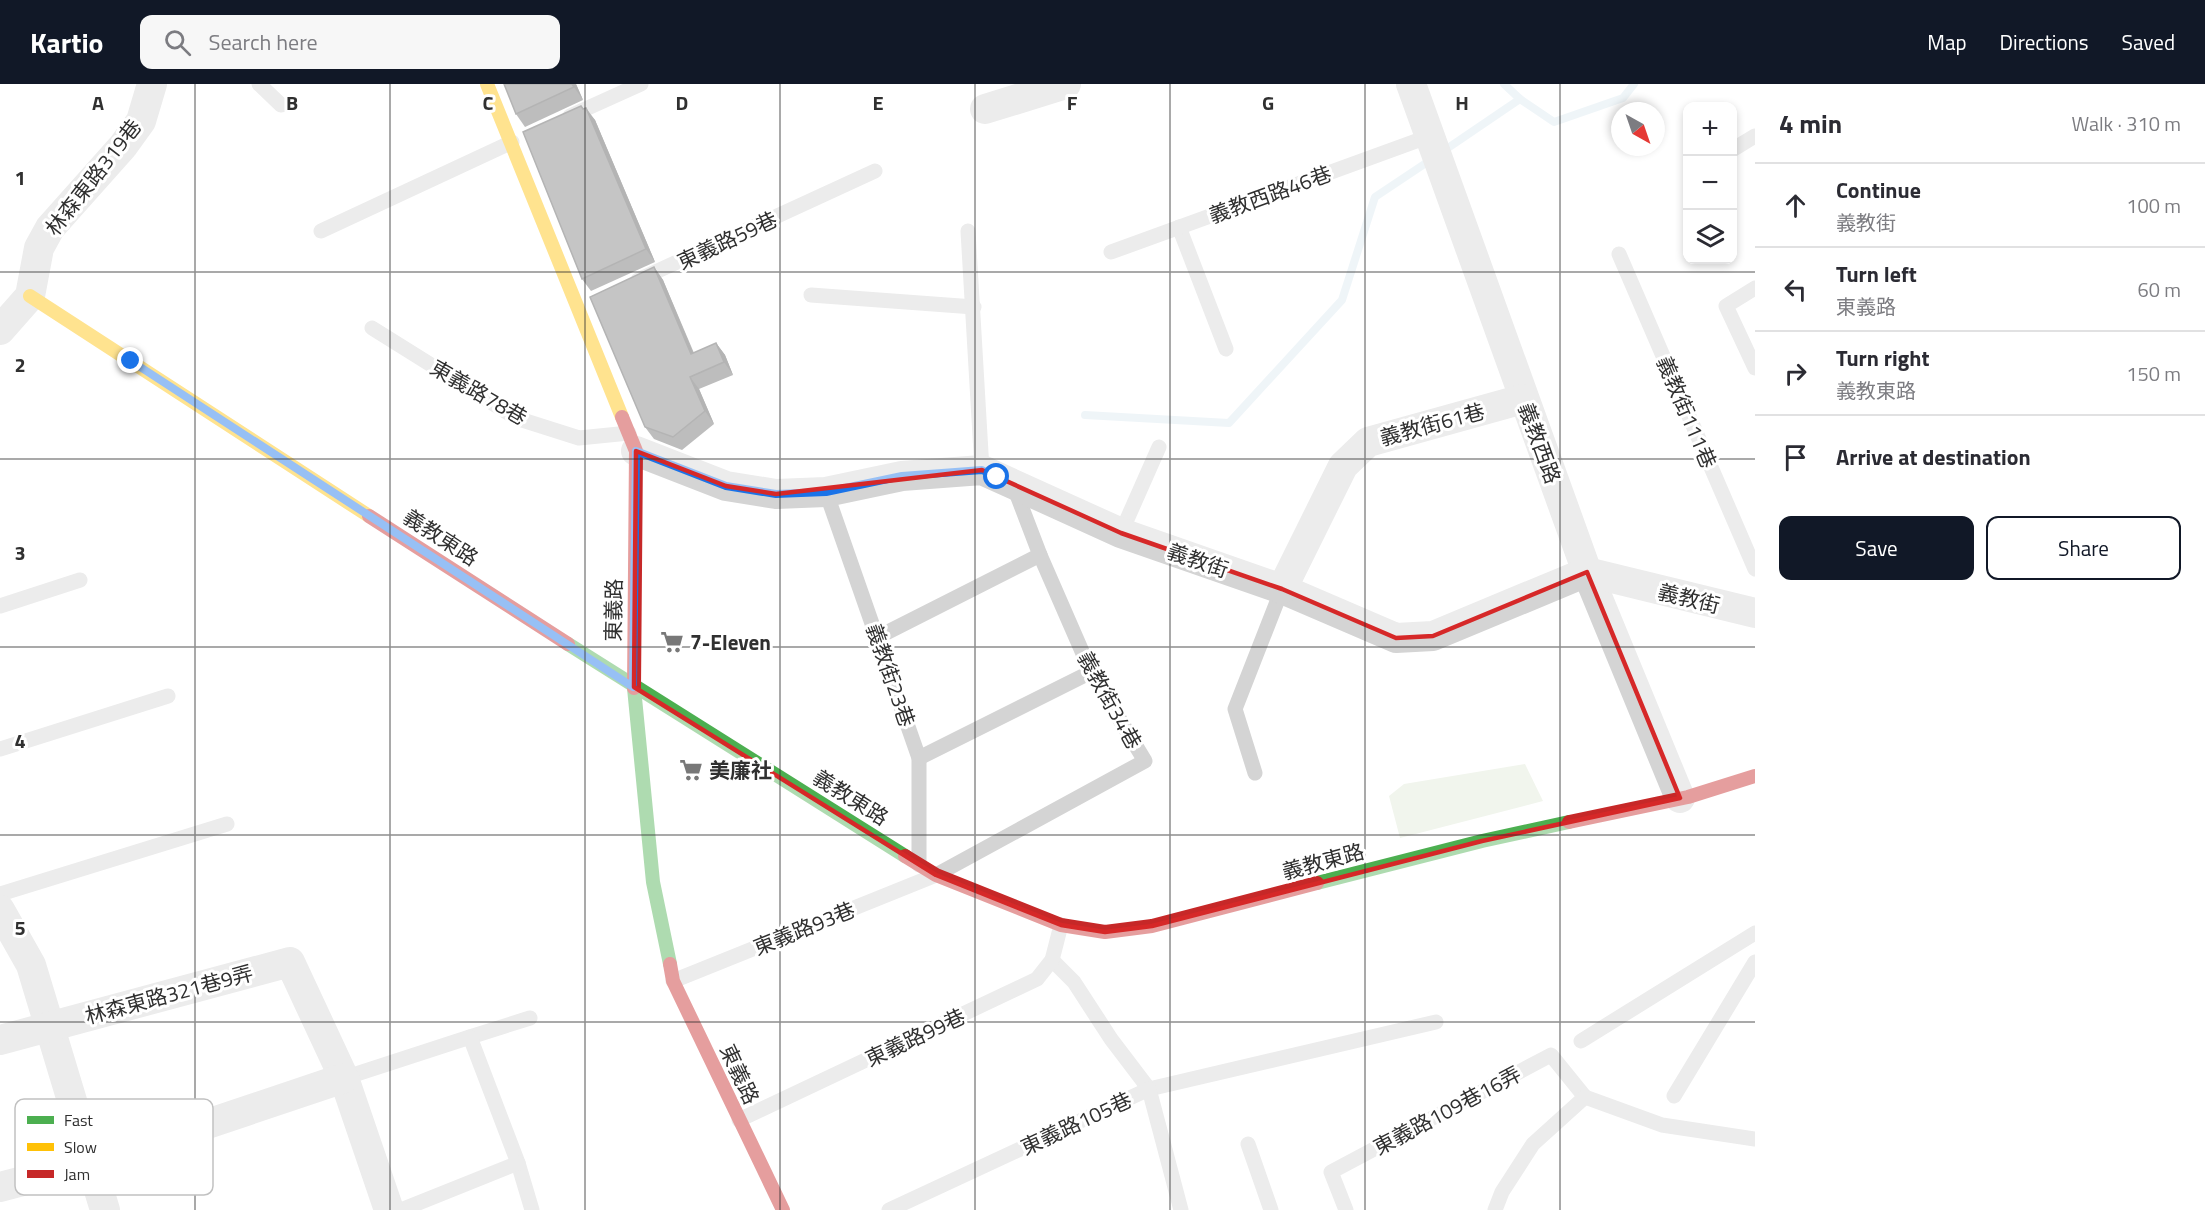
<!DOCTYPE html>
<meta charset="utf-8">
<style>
body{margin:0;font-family:"Titillium Web","Noto Sans TC",sans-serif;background:#f7f7f7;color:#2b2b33}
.controls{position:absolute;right:18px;top:18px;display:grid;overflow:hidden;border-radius:12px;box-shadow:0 3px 9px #0003}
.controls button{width:54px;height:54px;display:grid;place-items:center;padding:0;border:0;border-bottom:2px solid #e1e1e2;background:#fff;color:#2b2b33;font:30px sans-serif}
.compass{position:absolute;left:1611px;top:18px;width:54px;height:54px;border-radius:50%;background:#fff;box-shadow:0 3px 9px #0003;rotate:140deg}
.stop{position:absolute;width:18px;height:18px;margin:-14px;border:4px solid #1a73e8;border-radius:50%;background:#fff}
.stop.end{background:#1a73e8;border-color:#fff;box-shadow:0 2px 6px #0008}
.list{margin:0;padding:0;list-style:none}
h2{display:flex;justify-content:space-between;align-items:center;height:78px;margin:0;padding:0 24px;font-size:26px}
h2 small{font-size:20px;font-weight:400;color:#7c7c81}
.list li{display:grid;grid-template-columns:39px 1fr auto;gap:18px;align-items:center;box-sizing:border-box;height:84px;padding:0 24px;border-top:2px solid #e1e1e2}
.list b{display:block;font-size:22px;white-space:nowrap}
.list p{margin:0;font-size:20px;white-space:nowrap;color:#7c7c81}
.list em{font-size:20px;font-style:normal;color:#7c7c81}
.actions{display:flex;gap:12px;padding:18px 24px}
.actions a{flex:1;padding:14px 0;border:2px solid #111827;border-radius:12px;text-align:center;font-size:21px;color:#111827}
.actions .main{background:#111827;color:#fff}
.icon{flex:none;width:33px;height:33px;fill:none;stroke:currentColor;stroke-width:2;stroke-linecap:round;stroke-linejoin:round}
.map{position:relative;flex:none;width:1755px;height:1126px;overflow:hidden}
header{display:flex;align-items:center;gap:36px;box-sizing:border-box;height:84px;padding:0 30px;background:#111827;color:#fff}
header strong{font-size:28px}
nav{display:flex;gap:33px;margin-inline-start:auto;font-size:21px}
.search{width:420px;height:54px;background:#f7f7f7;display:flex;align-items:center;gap:15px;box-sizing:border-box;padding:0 21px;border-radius:12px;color:#7c7c81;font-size:22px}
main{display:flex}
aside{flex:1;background:#fff}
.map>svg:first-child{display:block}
</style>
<header>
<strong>Kartio</strong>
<div class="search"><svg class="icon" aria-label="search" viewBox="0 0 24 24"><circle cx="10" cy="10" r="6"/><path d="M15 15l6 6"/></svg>Search here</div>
<nav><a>Map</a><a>Directions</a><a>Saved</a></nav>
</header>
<main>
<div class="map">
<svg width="1755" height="1126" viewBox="0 0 1755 1126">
<rect width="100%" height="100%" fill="#fff"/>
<path fill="#f1f5ed" d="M 1525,680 L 1543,717 L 1400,754 L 1389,712 L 1404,700 Z"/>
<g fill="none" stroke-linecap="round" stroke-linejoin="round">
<g stroke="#dce9f0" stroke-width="8">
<path d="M 1504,0 L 1520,15 L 1554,38 L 1623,14 L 1634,0"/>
<path d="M 1442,68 L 1520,15"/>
<path d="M 1085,331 L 1229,339 L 1342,216 L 1375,113 L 1432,75"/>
</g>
<g stroke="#d4d4d4" stroke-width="15">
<path d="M 259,0 L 281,21"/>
<path d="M 570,32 L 641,0"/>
<path d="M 1732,66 L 1755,52"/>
<path d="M 1179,143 L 1226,265"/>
<path d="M 321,147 L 512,58"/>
<path d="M 968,147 L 982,386"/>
<path d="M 1111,168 L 1430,52"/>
<path d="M 1619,170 L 1755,485"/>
<path d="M 638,196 L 875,87"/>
<path d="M 1755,204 L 1726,222 L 1755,284"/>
<path d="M 811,211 L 974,223"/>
<path d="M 372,244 L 516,334 L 579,354 L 629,349"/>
<path d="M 826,408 L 919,674 L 919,781"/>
<path d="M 1121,449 L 1159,363"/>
<path d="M 0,522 L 80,496"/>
<path d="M 878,553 L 1040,471"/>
<path d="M 0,665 L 168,612"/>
<path d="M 919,674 L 1091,588"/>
<path d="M 1255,689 L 1235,625 L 1282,505"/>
<path d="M 0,810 L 227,740"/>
<path d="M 1052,876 L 1074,898 L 1111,955 L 1149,1005 L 1436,938"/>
<path d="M 673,897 L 936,791 L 1145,677 L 1091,588 L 1040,471 L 1014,403"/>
<path d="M 470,953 L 530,934"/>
<path d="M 1581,957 L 1755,849"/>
<path d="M 344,994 L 470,953 L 518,1079 L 532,1126"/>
<path d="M 1674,1012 L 1755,878"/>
<path d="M 739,1036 L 1037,895 L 1052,876 L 1061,841"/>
<path d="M 1248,1060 L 1271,1126"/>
<path d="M 401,1126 L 518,1079"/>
<path d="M 889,1126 L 1149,1005 L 1181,1126"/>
<path d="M 1346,1126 L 1331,1088 L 1551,971 L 1585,1013"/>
<path d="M 1495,1126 L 1502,1108 L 1533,1060 L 1585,1013 L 1662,1041 L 1755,1055"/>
</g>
<g stroke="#d4d4d4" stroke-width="30">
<path d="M 1411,0 L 1587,488 L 1680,714"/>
<path d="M 985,25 L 1066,0"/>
<path d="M 0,246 L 30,212 L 39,164 L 50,144 L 123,62 L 141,37 L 152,0"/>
<path d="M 636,367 L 726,402 L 776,410 L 826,408 L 902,392 L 982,386 L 1121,449 L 1282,505 L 1396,554 L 1433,552 L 1587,488 L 1755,529"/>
<path d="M 1282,505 L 1343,382 L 1368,358 L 1523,315"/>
<path d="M 0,826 L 31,881 L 105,1126"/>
<path d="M 0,956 L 290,878 L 344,994 L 389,1126"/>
<path d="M 0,1103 L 91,1079 L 344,994"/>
</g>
<g stroke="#4caf50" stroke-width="14">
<path d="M 568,560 L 905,772"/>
<path d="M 634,604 L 653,798 L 670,880"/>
<path d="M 1317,799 L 1482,757 L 1569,738"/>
</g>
<g stroke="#ffc107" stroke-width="14">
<path d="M 487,0 L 622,333"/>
<path d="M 30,212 L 369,432"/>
</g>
<g stroke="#c62828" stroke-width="14">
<path d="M 622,333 L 636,367 L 634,604"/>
<path d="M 369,432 L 568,560"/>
<path d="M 1569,738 L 1688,713 L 1755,692"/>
<path d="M 905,772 L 936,791 L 1061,841 L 1105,848 L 1152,842 L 1317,799"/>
<path d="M 670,880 L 673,897 L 783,1126"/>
</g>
</g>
<g fill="#6d6d6d">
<path d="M 576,0 L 583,16 L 525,43 L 516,30 Z"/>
<path d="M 581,22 L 595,36 L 655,178 L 591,207 L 582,195 Z"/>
<path d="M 654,183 L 663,196 L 694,269 L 716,259 L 725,271 L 733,291 L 699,305 L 714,340 L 682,366 L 654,355 L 645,343 Z"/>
</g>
<g fill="#595959">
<path d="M 572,0 L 576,0 L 583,16 L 574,3 Z"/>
<path d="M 586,24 L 595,36 L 655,178 L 646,165 Z"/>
<path d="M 654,183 L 663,196 L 699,283 L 691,270 Z"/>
<path d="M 716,259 L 725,271 L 733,291 L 724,278 Z"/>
<path d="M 690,293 L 699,305 L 714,340 L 705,327 Z"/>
</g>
<g fill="#7f7f7f" stroke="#595959" stroke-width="1.5">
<path d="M 504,0 L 572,0 L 574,3 L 516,30 Z"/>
<path d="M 581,22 L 583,25 L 586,24 L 646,165 L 582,195 L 523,48 Z"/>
<path d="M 654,183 L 691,270 L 716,259 L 724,278 L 690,293 L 705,327 L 673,353 L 645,343 L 590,213 Z"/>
</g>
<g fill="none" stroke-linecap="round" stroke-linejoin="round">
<path stroke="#1a73e8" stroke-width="8" d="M 131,277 L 633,603 L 636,367 L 726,402 L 776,410 L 826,408 L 902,392 L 982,386 L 997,393"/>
</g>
<path d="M0 0H1755V1126H0ZM 636,367 L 726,402 L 776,410 L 982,386 L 1121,449 L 1282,505 L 1396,554 L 1433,552 L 1587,488 L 1680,714 L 1482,757 L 1152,842 L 1105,848 L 1061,841 L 936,791 L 634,603 Z" fill="#fff" fill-opacity=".55" fill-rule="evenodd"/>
<path fill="none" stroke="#d62828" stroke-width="4.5" stroke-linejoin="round" d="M 636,367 L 726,402 L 776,410 L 982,386 L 1121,449 L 1282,505 L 1396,554 L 1433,552 L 1587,488 L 1680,714 L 1482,757 L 1152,842 L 1105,848 L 1061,841 L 936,791 L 634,603 Z"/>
<path fill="none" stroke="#303030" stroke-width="1.5" stroke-opacity="0.55" d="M 195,0 L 195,1126M 390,0 L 390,1126M 585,0 L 585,1126M 780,0 L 780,1126M 975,0 L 975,1126M 1170,0 L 1170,1126M 1365,0 L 1365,1126M 1560,0 L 1560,1126M 0,188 L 1755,188M 0,375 L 1755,375M 0,563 L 1755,563M 0,751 L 1755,751M 0,938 L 1755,938"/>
<defs>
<g id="supermarket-bare" transform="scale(1.8)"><path d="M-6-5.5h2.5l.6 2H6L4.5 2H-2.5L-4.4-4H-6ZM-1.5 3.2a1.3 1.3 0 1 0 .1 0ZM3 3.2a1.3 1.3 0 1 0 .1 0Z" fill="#787878" stroke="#fff" stroke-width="2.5" paint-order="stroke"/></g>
</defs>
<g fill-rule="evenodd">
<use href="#supermarket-bare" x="672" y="558"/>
<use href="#supermarket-bare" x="691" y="686"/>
</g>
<g text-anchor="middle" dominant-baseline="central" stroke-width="6" stroke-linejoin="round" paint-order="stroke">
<g font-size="21" fill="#303030" stroke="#fff">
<text transform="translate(93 93) rotate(-52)">林森東路319巷</text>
<text transform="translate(1270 110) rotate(-20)">義教西路46巷</text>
<text transform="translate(727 156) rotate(-25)">東義路59巷</text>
<text transform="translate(479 308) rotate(30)">東義路78巷</text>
<text transform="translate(1687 328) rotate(67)">義教街111巷</text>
<text transform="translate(1432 340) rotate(-15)">義教街61巷</text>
<text transform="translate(1540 359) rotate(70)">義教西路</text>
<text transform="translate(441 453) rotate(33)">義教東路</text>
<text transform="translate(1198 476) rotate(19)">義教街</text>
<text transform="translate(1689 514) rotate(14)">義教街</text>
<text transform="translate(613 526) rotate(-89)">東義路</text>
<text transform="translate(891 591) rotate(71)">義教街23巷</text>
<text transform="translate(1110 616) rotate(61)">義教街34巷</text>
<text transform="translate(851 713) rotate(32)">義教東路</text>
<text transform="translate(1323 777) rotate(-15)">義教東路</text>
<text transform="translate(804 844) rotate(-22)">東義路93巷</text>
<text transform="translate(169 910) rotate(-15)">林森東路321巷9弄</text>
<text transform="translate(915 953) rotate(-25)">東義路99巷</text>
<text transform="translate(740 990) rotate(65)">東義路</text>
<text transform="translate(1447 1026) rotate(-28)">東義路109巷16弄</text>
<text transform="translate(1076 1039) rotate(-25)">東義路105巷</text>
</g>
<g font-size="21" font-weight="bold" fill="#303030" stroke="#fff" text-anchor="start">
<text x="690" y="558">7-Eleven</text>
<text x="709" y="686">美廉社</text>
</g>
</g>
<rect x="15" y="1015" width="198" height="96" rx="9" fill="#fff" stroke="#c1c1c1" stroke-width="1.5"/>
<rect x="27" y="1032" width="27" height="8" fill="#4caf50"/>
<rect x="27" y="1059" width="27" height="8" fill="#ffc107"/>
<rect x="27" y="1086" width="27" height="8" fill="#c62828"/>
<g font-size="16" fill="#303030">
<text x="64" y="1042">Fast</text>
<text x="64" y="1069">Slow</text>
<text x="64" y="1096">Jam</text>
</g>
<g font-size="20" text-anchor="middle" font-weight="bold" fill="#303030" stroke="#fff" stroke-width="6" stroke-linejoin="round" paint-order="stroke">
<text x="98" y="26">A</text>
<text x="292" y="26">B</text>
<text x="488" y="26">C</text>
<text x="682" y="26">D</text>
<text x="878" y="26">E</text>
<text x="1072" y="26">F</text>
<text x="1268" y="26">G</text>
<text x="1462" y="26">H</text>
<text x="20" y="101">1</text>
<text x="20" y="288">2</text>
<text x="20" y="476">3</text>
<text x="20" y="664">4</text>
<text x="20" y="851">5</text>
</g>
</svg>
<div class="controls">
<button>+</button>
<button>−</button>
<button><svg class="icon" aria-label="layers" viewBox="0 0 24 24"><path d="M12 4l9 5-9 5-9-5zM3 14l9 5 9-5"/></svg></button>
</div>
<svg class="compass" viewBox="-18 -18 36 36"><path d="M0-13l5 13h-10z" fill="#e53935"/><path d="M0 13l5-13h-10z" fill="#7c7c81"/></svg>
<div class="stop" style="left:997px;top:393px"></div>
<div class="stop end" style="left:131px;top:277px"></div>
</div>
<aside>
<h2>4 min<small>Walk · 310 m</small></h2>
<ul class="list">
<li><svg class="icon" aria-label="ahead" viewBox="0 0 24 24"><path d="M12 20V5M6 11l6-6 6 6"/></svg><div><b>Continue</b><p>義教街</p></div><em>100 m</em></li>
<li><svg class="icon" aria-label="left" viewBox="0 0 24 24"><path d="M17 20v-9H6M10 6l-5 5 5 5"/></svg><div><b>Turn left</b><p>東義路</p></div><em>60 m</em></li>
<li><svg class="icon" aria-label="right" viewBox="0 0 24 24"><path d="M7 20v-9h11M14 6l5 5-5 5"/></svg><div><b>Turn right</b><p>義教東路</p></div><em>150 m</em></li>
<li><svg class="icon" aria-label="arrive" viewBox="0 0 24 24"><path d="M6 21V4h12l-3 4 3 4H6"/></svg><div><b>Arrive at destination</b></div></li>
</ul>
<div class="actions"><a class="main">Save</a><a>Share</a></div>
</aside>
</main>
